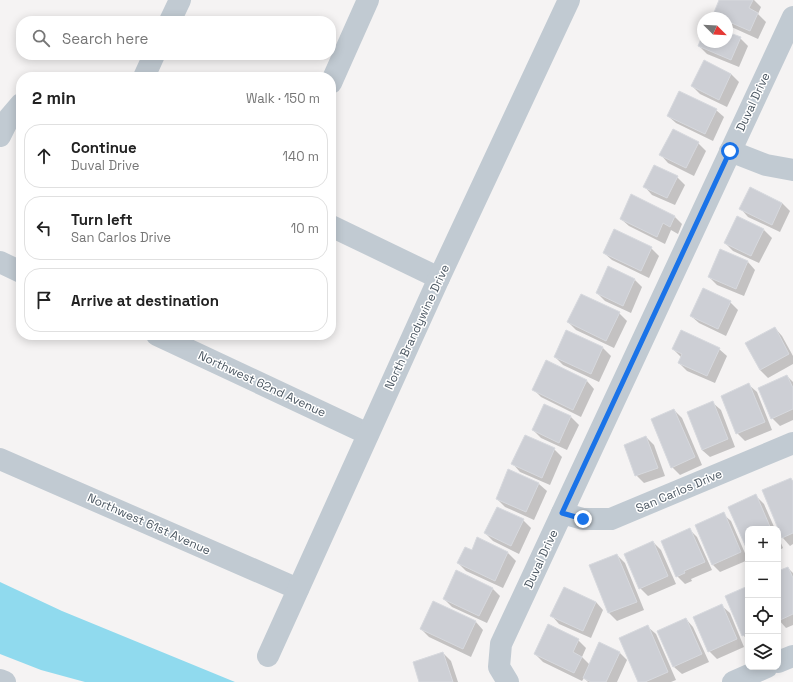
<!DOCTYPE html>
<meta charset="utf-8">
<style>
body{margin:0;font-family:"Space Grotesk",sans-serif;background:#f2f2f2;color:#222}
.controls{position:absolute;right:12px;bottom:12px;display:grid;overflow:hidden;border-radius:8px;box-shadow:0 2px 10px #0003}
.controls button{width:36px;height:36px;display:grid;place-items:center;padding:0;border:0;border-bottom:1px solid #e0e0e0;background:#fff;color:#222;font:20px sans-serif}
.compass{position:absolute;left:697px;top:12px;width:36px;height:36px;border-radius:50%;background:#fff;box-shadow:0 2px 10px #0003;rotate:114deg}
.stop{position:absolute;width:12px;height:12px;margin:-9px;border:3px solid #1a73e8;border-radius:50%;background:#fff}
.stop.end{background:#1a73e8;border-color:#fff;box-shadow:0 1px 4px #0008}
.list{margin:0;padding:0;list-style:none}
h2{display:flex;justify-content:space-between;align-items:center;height:52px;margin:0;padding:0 16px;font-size:17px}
h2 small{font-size:13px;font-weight:400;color:#767676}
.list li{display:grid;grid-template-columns:26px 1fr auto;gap:12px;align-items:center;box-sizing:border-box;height:64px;margin:0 8px 8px;padding:0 8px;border:1px solid #e0e0e0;border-radius:16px}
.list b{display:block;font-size:15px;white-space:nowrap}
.list p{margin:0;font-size:13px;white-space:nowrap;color:#767676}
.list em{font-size:13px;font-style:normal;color:#767676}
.icon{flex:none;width:22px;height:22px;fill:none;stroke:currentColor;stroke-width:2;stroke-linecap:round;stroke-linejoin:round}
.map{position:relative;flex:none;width:793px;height:682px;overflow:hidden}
.search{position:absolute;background:#fff;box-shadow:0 2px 10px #0003;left:16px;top:16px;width:320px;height:44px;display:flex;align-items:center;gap:10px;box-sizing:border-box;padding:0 14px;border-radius:16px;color:#767676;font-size:15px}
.panel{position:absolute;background:#fff;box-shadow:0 2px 10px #0003;left:16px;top:72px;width:320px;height:268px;border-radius:16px}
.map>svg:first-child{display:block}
</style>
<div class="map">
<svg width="793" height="682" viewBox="0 0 793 682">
<rect width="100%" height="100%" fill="#f5f3f3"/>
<path fill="#90daee" d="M 0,582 L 62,611 L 235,682 L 85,682 L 41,670 L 0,654 Z"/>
<g fill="#0003">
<path d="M 720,0 L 754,0 L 761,7 L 758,14 L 766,22 L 758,39 L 727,25 L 727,18 L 718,18 L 714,14 Z"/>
<path d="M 727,33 L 740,38 L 748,46 L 739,67 L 707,54 L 699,46 L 703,37 L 703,42 L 727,42 Z"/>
<path d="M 704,61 L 731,74 L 739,82 L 727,107 L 700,94 L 692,86 Z"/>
<path d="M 716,110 L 724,117 L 713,141 L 676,123 L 668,116 Z"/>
<path d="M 698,143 L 706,151 L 694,176 L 668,163 L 661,155 Z"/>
<path d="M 677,177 L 685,185 L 675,205 L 652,195 L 645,187 Z"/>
<path d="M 782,203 L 790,211 L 780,232 L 748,217 L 741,209 Z"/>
<path d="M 674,216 L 682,224 L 678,234 L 671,230 L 665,244 L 629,226 L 621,219 Z"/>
<path d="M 764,230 L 772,238 L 759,263 L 733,251 L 725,243 Z"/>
<path d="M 651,248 L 659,256 L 649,278 L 612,260 L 604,253 Z"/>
<path d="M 748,262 L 755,270 L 744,296 L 717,285 L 709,277 Z"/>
<path d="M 635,280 L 642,287 L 631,313 L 605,301 L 597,293 Z"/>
<path d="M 730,302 L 738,310 L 726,336 L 699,323 L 691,316 Z"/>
<path d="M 619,313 L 627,321 L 614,348 L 576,330 L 568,322 Z"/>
<path d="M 775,328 L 782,336 L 793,356 L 793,364 L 768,378 L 760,370 Z"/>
<path d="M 567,332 L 603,348 L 611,356 L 599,382 L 563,365 L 555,357 Z"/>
<path d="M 673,349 L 719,349 L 727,356 L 715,383 L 687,371 L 679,363 L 682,358 Z"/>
<path d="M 546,362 L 587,381 L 594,389 L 581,417 L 541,397 L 533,389 Z"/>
<path d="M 787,376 L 793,382 L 793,420 L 780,426 L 772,418 Z"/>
<path d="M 749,385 L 757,392 L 772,430 L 745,441 L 737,433 Z"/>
<path d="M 713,403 L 721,410 L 735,447 L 710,457 L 702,450 Z"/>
<path d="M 545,405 L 571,417 L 579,425 L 567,450 L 541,438 L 533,430 Z"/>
<path d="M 674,410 L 682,418 L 702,465 L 680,475 L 672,467 Z"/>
<path d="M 646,437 L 654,445 L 665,476 L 644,483 L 636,475 Z"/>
<path d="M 554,449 L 562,457 L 550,485 L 520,472 L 513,464 Z"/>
<path d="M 509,471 L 539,484 L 547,491 L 534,520 L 505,507 L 497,499 Z"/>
<path d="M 791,479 L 793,481 L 793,544 L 790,546 L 783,538 Z"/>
<path d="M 756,496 L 764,504 L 775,529 L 748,529 L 748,549 L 730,507 Z"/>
<path d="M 497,508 L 523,520 L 531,528 L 519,554 L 493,541 L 485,533 Z"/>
<path d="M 723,514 L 731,521 L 748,560 L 720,572 L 712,564 Z"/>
<path d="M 689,529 L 697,537 L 712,570 L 691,579 L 692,581 L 685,584 L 677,576 Z"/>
<path d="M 778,536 L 783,548 L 778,551 Z"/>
<path d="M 478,539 L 508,553 L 516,561 L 503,588 L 466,571 L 458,563 L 472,551 Z"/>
<path d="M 653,542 L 661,550 L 676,584 L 648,596 L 640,588 Z"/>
<path d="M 617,555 L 625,563 L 644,610 L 617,621 L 609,613 L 590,566 Z"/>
<path d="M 788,568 L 793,573 L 793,625 L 786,628 L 778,619 L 778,572 Z"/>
<path d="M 748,587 L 748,640 L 743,635 Z"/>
<path d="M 492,588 L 500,596 L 487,623 L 452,607 L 444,599 Z"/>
<path d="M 596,602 L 603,610 L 591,638 L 559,624 L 552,616 Z"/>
<path d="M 433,603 L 476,622 L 483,630 L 471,657 L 429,637 L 421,629 Z"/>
<path d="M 722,606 L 730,613 L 744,647 L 717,659 L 709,651 Z"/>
<path d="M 686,619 L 693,627 L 709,662 L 682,674 L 674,667 L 659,631 Z"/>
<path d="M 648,627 L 656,634 L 676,680 L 671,682 L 639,682 Z"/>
<path d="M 578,640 L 586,648 L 582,657 L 590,665 L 619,652 L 627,660 L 617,682 L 588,682 L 584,678 L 582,681 L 543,662 L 535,654 Z"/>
<path d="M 443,653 L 451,661 L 458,682 L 420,682 Z"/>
</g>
<g fill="#cdcfd5" stroke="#d7d9de">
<path d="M 719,0 L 753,0 L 749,8 L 758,13 L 750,31 L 727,21 L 727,18 L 720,18 L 713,15 Z"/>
<path d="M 727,32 L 741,37 L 731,60 L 698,46 L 703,34 L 703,42 L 727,42 Z"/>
<path d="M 704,60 L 731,74 L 719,100 L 691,86 Z"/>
<path d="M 679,91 L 717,109 L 705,134 L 667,116 Z"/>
<path d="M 673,129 L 699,142 L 686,168 L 659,155 Z"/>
<path d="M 654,165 L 678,176 L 667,198 L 643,187 Z"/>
<path d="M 750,187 L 782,203 L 772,225 L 739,209 Z"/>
<path d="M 631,194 L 675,216 L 670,227 L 663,223 L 657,237 L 620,219 Z"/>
<path d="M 737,216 L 764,229 L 751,256 L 724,243 Z"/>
<path d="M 614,229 L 652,247 L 641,271 L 603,253 Z"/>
<path d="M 720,249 L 748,261 L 736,289 L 708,277 Z"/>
<path d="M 608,266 L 635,279 L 623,306 L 596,293 Z"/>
<path d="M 703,288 L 731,301 L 718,329 L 690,316 Z"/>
<path d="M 581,294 L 620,312 L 606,341 L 567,322 Z"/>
<path d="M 775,327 L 789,354 L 760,370 L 745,343 Z"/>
<path d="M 566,330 L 603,347 L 591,374 L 554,357 Z"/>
<path d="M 681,330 L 720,348 L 707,376 L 678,363 L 682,354 L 672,349 Z"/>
<path d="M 546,360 L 587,380 L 573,410 L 532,390 Z"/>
<path d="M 787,375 L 793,388 L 793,409 L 771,419 L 758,388 Z"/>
<path d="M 749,383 L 765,422 L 736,434 L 721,396 Z"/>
<path d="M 713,401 L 728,439 L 702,450 L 687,412 Z"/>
<path d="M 544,404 L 571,416 L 559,443 L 532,430 Z"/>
<path d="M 674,409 L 695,457 L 671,468 L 651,419 Z"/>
<path d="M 525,435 L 555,448 L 542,478 L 511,464 Z"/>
<path d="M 646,436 L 658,468 L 635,476 L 624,445 Z"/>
<path d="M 508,469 L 539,483 L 526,512 L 496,499 Z"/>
<path d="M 791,478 L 793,482 L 793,533 L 782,538 L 762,490 Z"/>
<path d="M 756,494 L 771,529 L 748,529 L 748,552 L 728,507 Z"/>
<path d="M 497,507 L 524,519 L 511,546 L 484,533 Z"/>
<path d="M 724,512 L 741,552 L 712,565 L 695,525 Z"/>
<path d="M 690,528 L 705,562 L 684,571 L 685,573 L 676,577 L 661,541 Z"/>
<path d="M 477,537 L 508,552 L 495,581 L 457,563 L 465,547 L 472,550 Z"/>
<path d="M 653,541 L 668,576 L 639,589 L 624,554 Z"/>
<path d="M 617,554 L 637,602 L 608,613 L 589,565 Z"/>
<path d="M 788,567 L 793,578 L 793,614 L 778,621 L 778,571 Z"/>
<path d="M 456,570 L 493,588 L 479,616 L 443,599 Z"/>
<path d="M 748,586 L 748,634 L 742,636 L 725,596 Z"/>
<path d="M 564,587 L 596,602 L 583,631 L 550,616 Z"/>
<path d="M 433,601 L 476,621 L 463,649 L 420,629 Z"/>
<path d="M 722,604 L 737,639 L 708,652 L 693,617 Z"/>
<path d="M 686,618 L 702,654 L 673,667 L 657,631 Z"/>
<path d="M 548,624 L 579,639 L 573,652 L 582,657 L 574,673 L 534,654 Z"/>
<path d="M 648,625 L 668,672 L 645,682 L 638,682 L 619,638 Z"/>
<path d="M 599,642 L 620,652 L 606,682 L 591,682 L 583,678 Z"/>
<path d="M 443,652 L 453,682 L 419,682 L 413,662 Z"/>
</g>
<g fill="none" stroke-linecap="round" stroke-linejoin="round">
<g stroke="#c1cad2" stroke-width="22">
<path d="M 170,21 L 180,0"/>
<path d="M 144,77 L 154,55"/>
<path d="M 331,83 L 368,0"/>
<path d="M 0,136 L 9,118 L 21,104"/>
<path d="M 730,151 L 766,165 L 793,170"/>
<path d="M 331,226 L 439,278"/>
<path d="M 0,262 L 21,272"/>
<path d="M 157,335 L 368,434"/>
<path d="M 0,459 L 298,589"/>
<path d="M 562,513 L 583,519 L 611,519 L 793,443"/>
<path d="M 268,656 L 439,278 L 569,0"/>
<path d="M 778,662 L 793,656"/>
<path d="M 0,680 L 5,682"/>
<path d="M 508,682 L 499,667 L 501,644 L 562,513 L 793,17"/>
<path d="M 733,682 L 767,667"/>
</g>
</g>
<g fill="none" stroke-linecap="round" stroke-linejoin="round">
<path stroke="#1a73e8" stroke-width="5" d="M 583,519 L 562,513 L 730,151"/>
</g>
<g text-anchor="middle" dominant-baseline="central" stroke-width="3" stroke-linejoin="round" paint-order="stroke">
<g font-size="12" fill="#4a5661" stroke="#fff">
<text transform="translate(753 102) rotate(-65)">Duval Drive</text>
<text transform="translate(417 327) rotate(-65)">North Brandywine Drive</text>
<text transform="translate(262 384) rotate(25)">Northwest 62nd Avenue</text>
<text transform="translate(679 491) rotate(-23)">San Carlos Drive</text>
<text transform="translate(149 524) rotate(24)">Northwest 61st Avenue</text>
<text transform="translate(541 559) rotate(-65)">Duval Drive</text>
</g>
</g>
</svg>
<div class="controls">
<button>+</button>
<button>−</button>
<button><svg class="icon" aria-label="locate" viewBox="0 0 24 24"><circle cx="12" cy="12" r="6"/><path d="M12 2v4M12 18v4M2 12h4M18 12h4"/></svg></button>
<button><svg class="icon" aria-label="layers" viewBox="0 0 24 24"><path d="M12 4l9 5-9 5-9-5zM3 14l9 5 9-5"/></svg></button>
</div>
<svg class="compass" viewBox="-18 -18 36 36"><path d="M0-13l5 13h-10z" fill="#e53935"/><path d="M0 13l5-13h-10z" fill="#767676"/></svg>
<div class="stop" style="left:730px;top:151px"></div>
<div class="stop end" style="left:583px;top:519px"></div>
<div class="search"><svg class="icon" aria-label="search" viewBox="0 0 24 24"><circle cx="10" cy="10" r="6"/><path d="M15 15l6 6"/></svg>Search here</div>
<section class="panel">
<h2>2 min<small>Walk · 150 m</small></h2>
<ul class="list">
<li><svg class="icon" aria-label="ahead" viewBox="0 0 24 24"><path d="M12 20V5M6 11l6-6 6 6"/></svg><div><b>Continue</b><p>Duval Drive</p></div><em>140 m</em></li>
<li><svg class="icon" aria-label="left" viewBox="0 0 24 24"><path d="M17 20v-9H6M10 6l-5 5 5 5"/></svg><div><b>Turn left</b><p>San Carlos Drive</p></div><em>10 m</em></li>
<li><svg class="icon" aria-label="arrive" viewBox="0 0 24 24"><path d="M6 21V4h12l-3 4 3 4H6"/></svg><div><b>Arrive at destination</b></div></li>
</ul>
</section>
</div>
